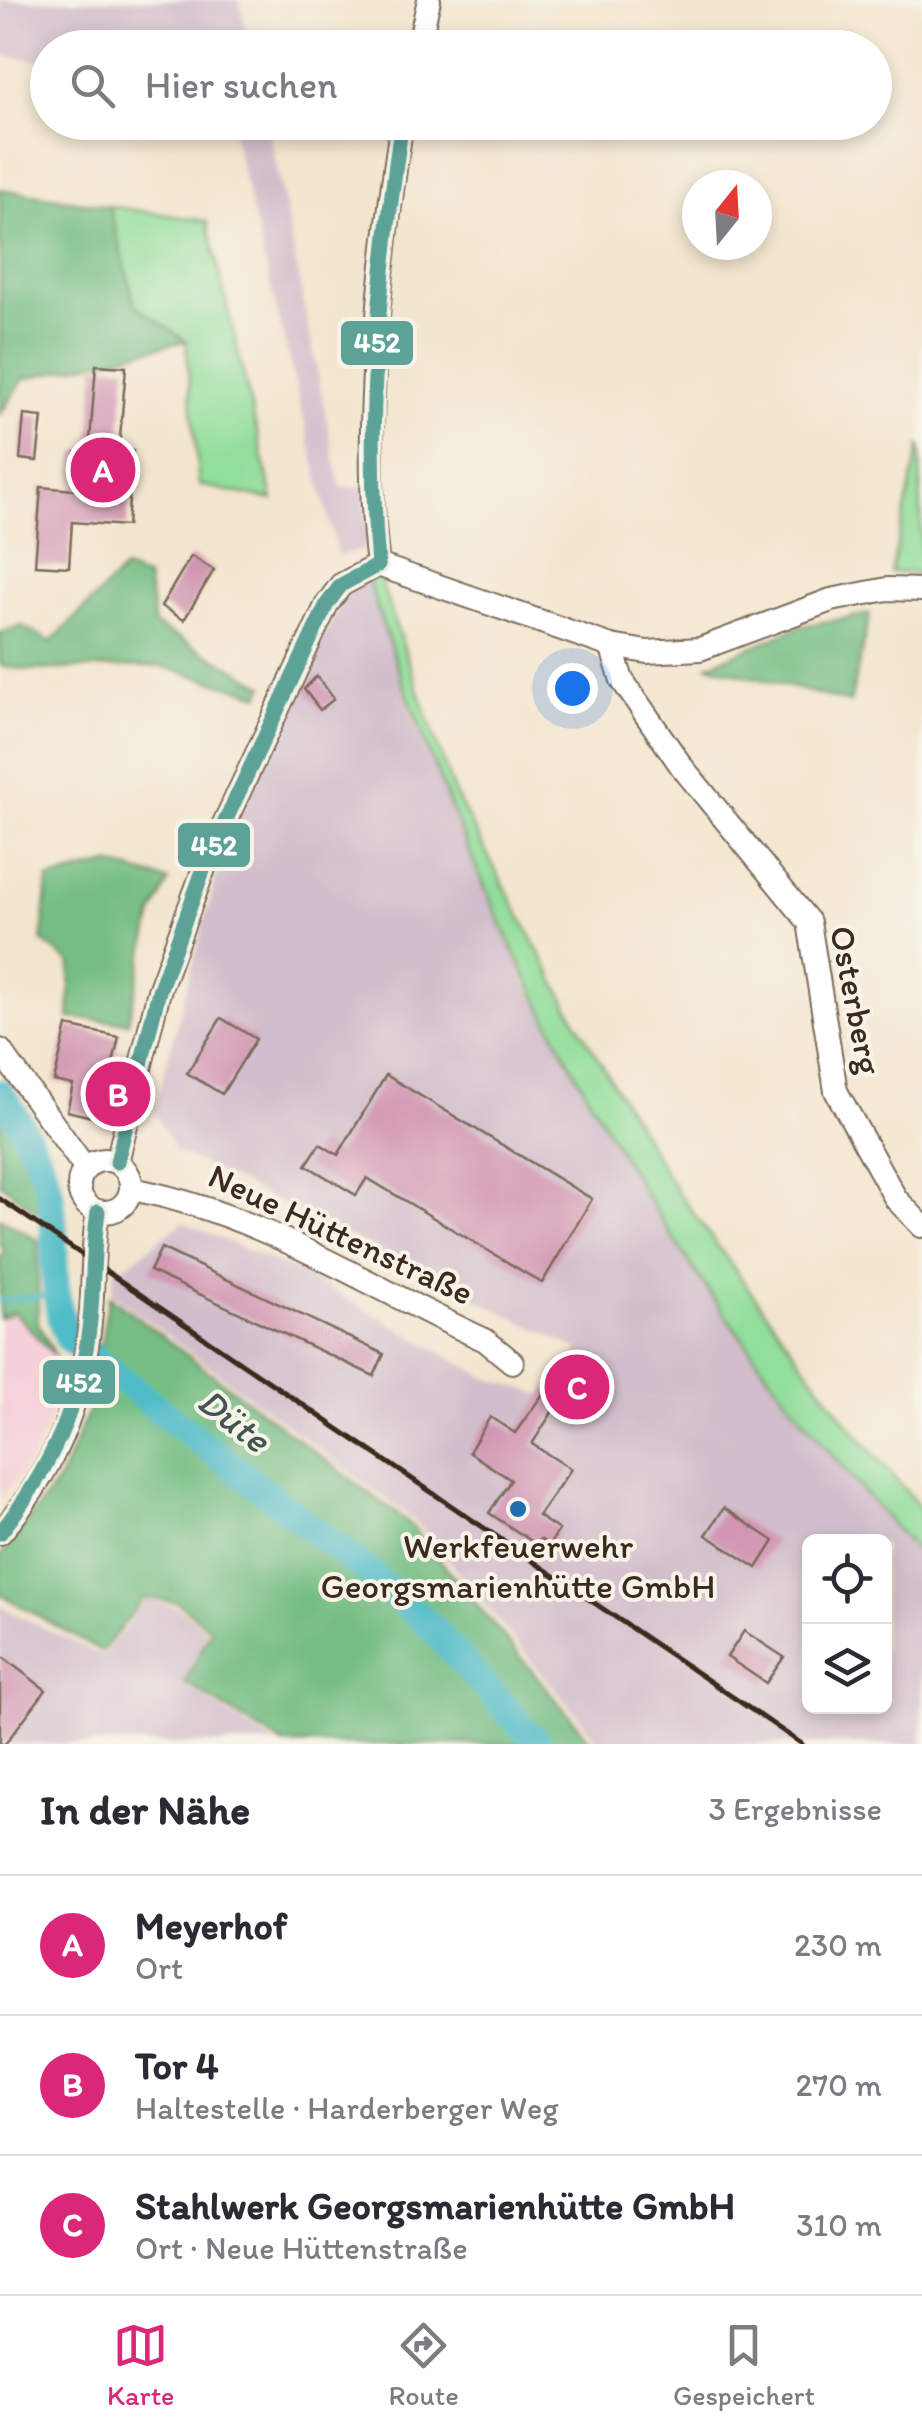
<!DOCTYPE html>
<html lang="de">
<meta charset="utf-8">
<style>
body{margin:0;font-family:Itim,sans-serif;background:#f7f7f7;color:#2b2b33}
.controls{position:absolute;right:30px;bottom:30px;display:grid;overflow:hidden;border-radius:15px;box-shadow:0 5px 15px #0003}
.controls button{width:90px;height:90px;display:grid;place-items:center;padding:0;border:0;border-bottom:2px solid #e1e1e2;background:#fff;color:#2b2b33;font:50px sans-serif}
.compass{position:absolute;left:682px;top:170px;width:90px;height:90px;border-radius:50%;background:#fff;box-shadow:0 5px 15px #0003;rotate:18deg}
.you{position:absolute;left:572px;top:688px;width:35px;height:35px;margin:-25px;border:8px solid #fff;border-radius:50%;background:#1a73e8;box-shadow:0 0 0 15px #1a73e833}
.badge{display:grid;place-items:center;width:65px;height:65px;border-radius:50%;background:#db2777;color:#fff;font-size:32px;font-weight:700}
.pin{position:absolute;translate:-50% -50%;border:5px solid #fff;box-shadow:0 2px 10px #0006}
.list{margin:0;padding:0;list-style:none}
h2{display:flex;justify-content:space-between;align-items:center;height:130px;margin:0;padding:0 40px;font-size:42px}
h2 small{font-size:32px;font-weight:400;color:#7c7c81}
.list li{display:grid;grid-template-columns:65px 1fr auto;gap:30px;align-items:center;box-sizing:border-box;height:140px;padding:0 40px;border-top:2px solid #e1e1e2}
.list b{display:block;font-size:38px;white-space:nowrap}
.list p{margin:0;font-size:32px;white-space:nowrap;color:#7c7c81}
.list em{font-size:32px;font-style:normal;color:#7c7c81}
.icon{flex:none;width:55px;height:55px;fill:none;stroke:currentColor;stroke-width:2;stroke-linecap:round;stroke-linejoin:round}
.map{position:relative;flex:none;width:922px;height:1744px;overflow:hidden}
.search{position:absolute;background:#fff;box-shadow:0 5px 15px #0003;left:30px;right:30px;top:30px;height:110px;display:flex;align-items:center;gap:25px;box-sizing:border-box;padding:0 35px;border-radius:55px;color:#7c7c81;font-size:38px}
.sheet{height:550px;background:#fff}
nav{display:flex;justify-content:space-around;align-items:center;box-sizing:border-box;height:140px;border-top:2px solid #e1e1e2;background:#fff;font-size:28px;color:#7c7c81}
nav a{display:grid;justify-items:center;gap:5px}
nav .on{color:#db2777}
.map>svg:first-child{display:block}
</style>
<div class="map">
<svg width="922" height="1744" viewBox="0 0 922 1744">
<rect width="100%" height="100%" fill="#f7f3e8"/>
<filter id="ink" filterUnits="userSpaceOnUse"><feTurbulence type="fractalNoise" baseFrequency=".01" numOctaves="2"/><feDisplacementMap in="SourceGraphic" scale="20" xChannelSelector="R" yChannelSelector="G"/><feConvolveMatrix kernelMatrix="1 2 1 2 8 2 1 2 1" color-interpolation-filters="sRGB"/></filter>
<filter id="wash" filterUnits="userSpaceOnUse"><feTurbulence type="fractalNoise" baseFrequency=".0048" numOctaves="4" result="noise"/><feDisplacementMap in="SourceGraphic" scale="40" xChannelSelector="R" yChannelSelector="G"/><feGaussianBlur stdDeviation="2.25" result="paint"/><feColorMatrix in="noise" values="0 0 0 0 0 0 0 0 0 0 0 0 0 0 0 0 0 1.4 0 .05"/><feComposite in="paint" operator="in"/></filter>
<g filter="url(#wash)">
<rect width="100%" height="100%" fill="#f3e5cd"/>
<path fill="#f5cfd9" d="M 13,1311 L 63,1365 L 63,1392 L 32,1460 L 0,1498 L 0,1318 Z"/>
<g fill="#d1bdcb" fill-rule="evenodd">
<path d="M 0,0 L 239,0 L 250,47 L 48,48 L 47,61 L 0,56 Z"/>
<path d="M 230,123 L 268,123 L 340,487 L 364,487 L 368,540 L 363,549 L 338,556 Z"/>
<path d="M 367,578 L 415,723 L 528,987 L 658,1215 L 756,1358 L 869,1499 L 922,1557 L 922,1744 L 601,1744 L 414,1520 L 111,1293 L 116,1264 L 123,1268 L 183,1222 L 305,1275 L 487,1378 L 548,1396 L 579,1350 L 174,1150 L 154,1111 L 226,840 L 335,614 L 348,591 ZM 810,1542 L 884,1542 L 884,1706 L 810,1706 Z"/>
<path d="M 146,1600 L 177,1607 L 207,1630 L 183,1685 L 275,1744 L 0,1744 L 0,1606 L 103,1657 Z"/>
</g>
<g fill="#92de9b" stroke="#66845c" stroke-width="2.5">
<path d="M 109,206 L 207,221 L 273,500 L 199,485 L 186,342 L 135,305 Z"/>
<path d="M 920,444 L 922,574 L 891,572 Z"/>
<path d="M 379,577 L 453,790 L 575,1019 L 672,1184 L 845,1420 L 922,1510 L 922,1557 C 652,1266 490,952 367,578 Z"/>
</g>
<g fill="#75bd83" stroke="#587450" stroke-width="2.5">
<path d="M 0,189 L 109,206 L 135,305 L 186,341 L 24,379 L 0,414 Z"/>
<path d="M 124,569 L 147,578 L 155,625 L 265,686 L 260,695 L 161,666 L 29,670 L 0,666 L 0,633 L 22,626 L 51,642 Z"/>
<path d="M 870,614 L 850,703 L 708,665 L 801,626 Z"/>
<path d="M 109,864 L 169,881 L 153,914 L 128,1022 L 69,1018 L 71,963 L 42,941 L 48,880 Z"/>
<path d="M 0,1107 L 38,1183 L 40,1214 L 0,1183 Z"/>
<path d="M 0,1218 L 38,1240 L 38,1323 L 56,1357 L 14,1312 L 0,1318 L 0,1257 L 5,1253 L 0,1244 Z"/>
<path d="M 109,1296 L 410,1524 L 593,1744 L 283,1744 L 185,1683 L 211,1629 L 177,1602 L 144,1598 L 102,1652 L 0,1594 L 0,1557 L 60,1478 L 89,1410 Z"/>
</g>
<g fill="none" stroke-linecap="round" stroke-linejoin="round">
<path stroke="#4fbcc8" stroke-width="5" d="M 0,1301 L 56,1294"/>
<path stroke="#4fbcc8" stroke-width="28" d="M 0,1093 C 17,1114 48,1172 51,1199 C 58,1246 48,1294 68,1338 L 374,1577 L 426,1622 L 538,1744"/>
</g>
<g id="blocks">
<g fill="#d296b2">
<path d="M 96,365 L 126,367 L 119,450 L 133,451 L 127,526 L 72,522 L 69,567 L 35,565 L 41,487 L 74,490 L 76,452 L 89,453 Z"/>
<path d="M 24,415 L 42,417 L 37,461 L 20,459 Z"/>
<path d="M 191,556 L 214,570 L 184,620 L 161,606 Z"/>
<path d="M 317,676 L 334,699 L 320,710 L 304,689 Z"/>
<path d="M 221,1018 L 256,1039 L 222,1094 L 187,1073 Z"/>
<path d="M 67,1026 L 119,1037 L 100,1119 L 67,1111 L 73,1085 L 54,1081 Z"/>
<path d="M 386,1075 L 592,1199 L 542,1283 L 367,1178 L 356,1195 L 306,1165 L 320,1144 L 338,1155 Z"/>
<path d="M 161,1248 L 384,1354 L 374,1376 L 150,1271 Z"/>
<path d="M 560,1370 L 573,1379 L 532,1444 L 571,1469 L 538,1516 L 559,1530 L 549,1545 L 540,1539 L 536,1544 L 489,1513 L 511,1480 L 469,1452 L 490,1417 L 515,1433 Z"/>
<path d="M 724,1508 L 774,1541 L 757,1568 L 706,1535 Z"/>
<path d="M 744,1631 L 784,1657 L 766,1683 L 727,1657 Z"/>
<path d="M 0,1655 L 46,1690 L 5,1744 L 0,1744 Z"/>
</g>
</g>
</g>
<g filter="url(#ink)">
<use href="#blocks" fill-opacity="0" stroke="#7b6b5b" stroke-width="2.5"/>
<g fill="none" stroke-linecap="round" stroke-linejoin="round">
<g stroke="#7b6b5b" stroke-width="26">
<g id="minor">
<path d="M 418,48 L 429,0"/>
<path d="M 378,565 C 361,430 381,257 402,122"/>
<path d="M 611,646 L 622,680 L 682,767 L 809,922 L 836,1091 L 896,1199 L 922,1226"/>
<path d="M 0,1050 L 85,1168"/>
<circle cx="105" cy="1186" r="26"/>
<path d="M 117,1162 L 159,991 L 207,860 L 327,604 L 341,585 L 378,565 L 611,646 L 647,652 L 700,649 L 831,600 L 887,589 L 922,590"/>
<path d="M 131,1189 C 258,1212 369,1287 485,1340 L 512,1362"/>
<path d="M 0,1533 C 59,1466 88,1385 92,1296 C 93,1267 93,1240 98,1212"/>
</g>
</g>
<use href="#minor" stroke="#fff" stroke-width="22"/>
<path stroke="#3b2a1e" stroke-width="5" d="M 0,1199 L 802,1744"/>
<g stroke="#f7f3e8" stroke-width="22">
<g id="bus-1">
<path d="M 378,565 C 365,416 380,270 402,122"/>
<path d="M 117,1162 L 159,991 L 207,860 L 327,604 L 341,585 L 378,565"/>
<path d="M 0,1533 C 48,1473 80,1406 89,1329 C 94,1290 92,1251 98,1212"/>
</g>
</g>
<use href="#bus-1" stroke="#5da297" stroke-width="15"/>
</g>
</g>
<circle fill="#1f6fb2" stroke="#f7f3e8" stroke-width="4" cx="518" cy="1509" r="10"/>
<g text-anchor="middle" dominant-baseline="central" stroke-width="8" stroke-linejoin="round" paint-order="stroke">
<g font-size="35" fill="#3b2a1e" stroke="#f7f3e8">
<text transform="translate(856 1000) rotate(79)">Osterberg</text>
<text transform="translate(341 1234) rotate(25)">Neue Hüttenstraße</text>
</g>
<g font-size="35" fill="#3b2a1e" stroke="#f7f3e8">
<text x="518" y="1546">Werkfeuerwehr<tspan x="518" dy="40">Georgsmarienhütte GmbH</tspan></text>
</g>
<g font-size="38" font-style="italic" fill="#415651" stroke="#f7f3e8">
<text transform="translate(234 1420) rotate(38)">Düte</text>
</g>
</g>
<g stroke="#f7f3e8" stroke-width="4">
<rect x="339" y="319" width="76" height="48" rx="10" fill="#5da297"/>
<rect x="176" y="821" width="76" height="48" rx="10" fill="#5da297"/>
<rect x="41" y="1358" width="76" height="48" rx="10" fill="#5da297"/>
</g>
<g font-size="28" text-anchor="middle" font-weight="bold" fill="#fff">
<text x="377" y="352">452</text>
<text x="214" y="855">452</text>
<text x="79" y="1392">452</text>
</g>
</svg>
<div class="controls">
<button><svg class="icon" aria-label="locate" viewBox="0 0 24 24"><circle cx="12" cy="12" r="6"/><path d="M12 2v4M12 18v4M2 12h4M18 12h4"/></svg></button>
<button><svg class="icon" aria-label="layers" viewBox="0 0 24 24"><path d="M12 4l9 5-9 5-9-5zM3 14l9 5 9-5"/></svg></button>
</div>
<svg class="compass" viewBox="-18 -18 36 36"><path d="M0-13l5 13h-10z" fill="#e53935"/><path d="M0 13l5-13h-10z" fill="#7c7c81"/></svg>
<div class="you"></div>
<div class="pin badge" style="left:103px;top:470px">A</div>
<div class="pin badge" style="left:118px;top:1094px">B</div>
<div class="pin badge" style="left:577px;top:1387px">C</div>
<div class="search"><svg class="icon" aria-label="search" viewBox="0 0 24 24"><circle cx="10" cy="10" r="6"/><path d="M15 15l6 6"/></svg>Hier suchen</div>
</div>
<section class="sheet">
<h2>In der Nähe<small>3 Ergebnisse</small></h2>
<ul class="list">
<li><span class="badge">A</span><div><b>Meyerhof</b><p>Ort</p></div><em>230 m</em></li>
<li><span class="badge">B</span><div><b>Tor 4</b><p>Haltestelle · Harderberger Weg</p></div><em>270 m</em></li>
<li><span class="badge">C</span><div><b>Stahlwerk Georgsmarienhütte GmbH</b><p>Ort · Neue Hüttenstraße</p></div><em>310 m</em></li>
</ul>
</section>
<nav>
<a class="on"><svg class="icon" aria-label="map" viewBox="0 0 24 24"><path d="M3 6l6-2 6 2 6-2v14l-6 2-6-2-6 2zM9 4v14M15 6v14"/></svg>Karte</a>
<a><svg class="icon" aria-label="directions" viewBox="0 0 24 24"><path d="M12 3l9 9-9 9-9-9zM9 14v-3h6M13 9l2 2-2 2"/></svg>Route</a>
<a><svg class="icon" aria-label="saved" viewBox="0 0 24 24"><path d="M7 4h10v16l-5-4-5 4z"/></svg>Gespeichert</a>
</nav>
